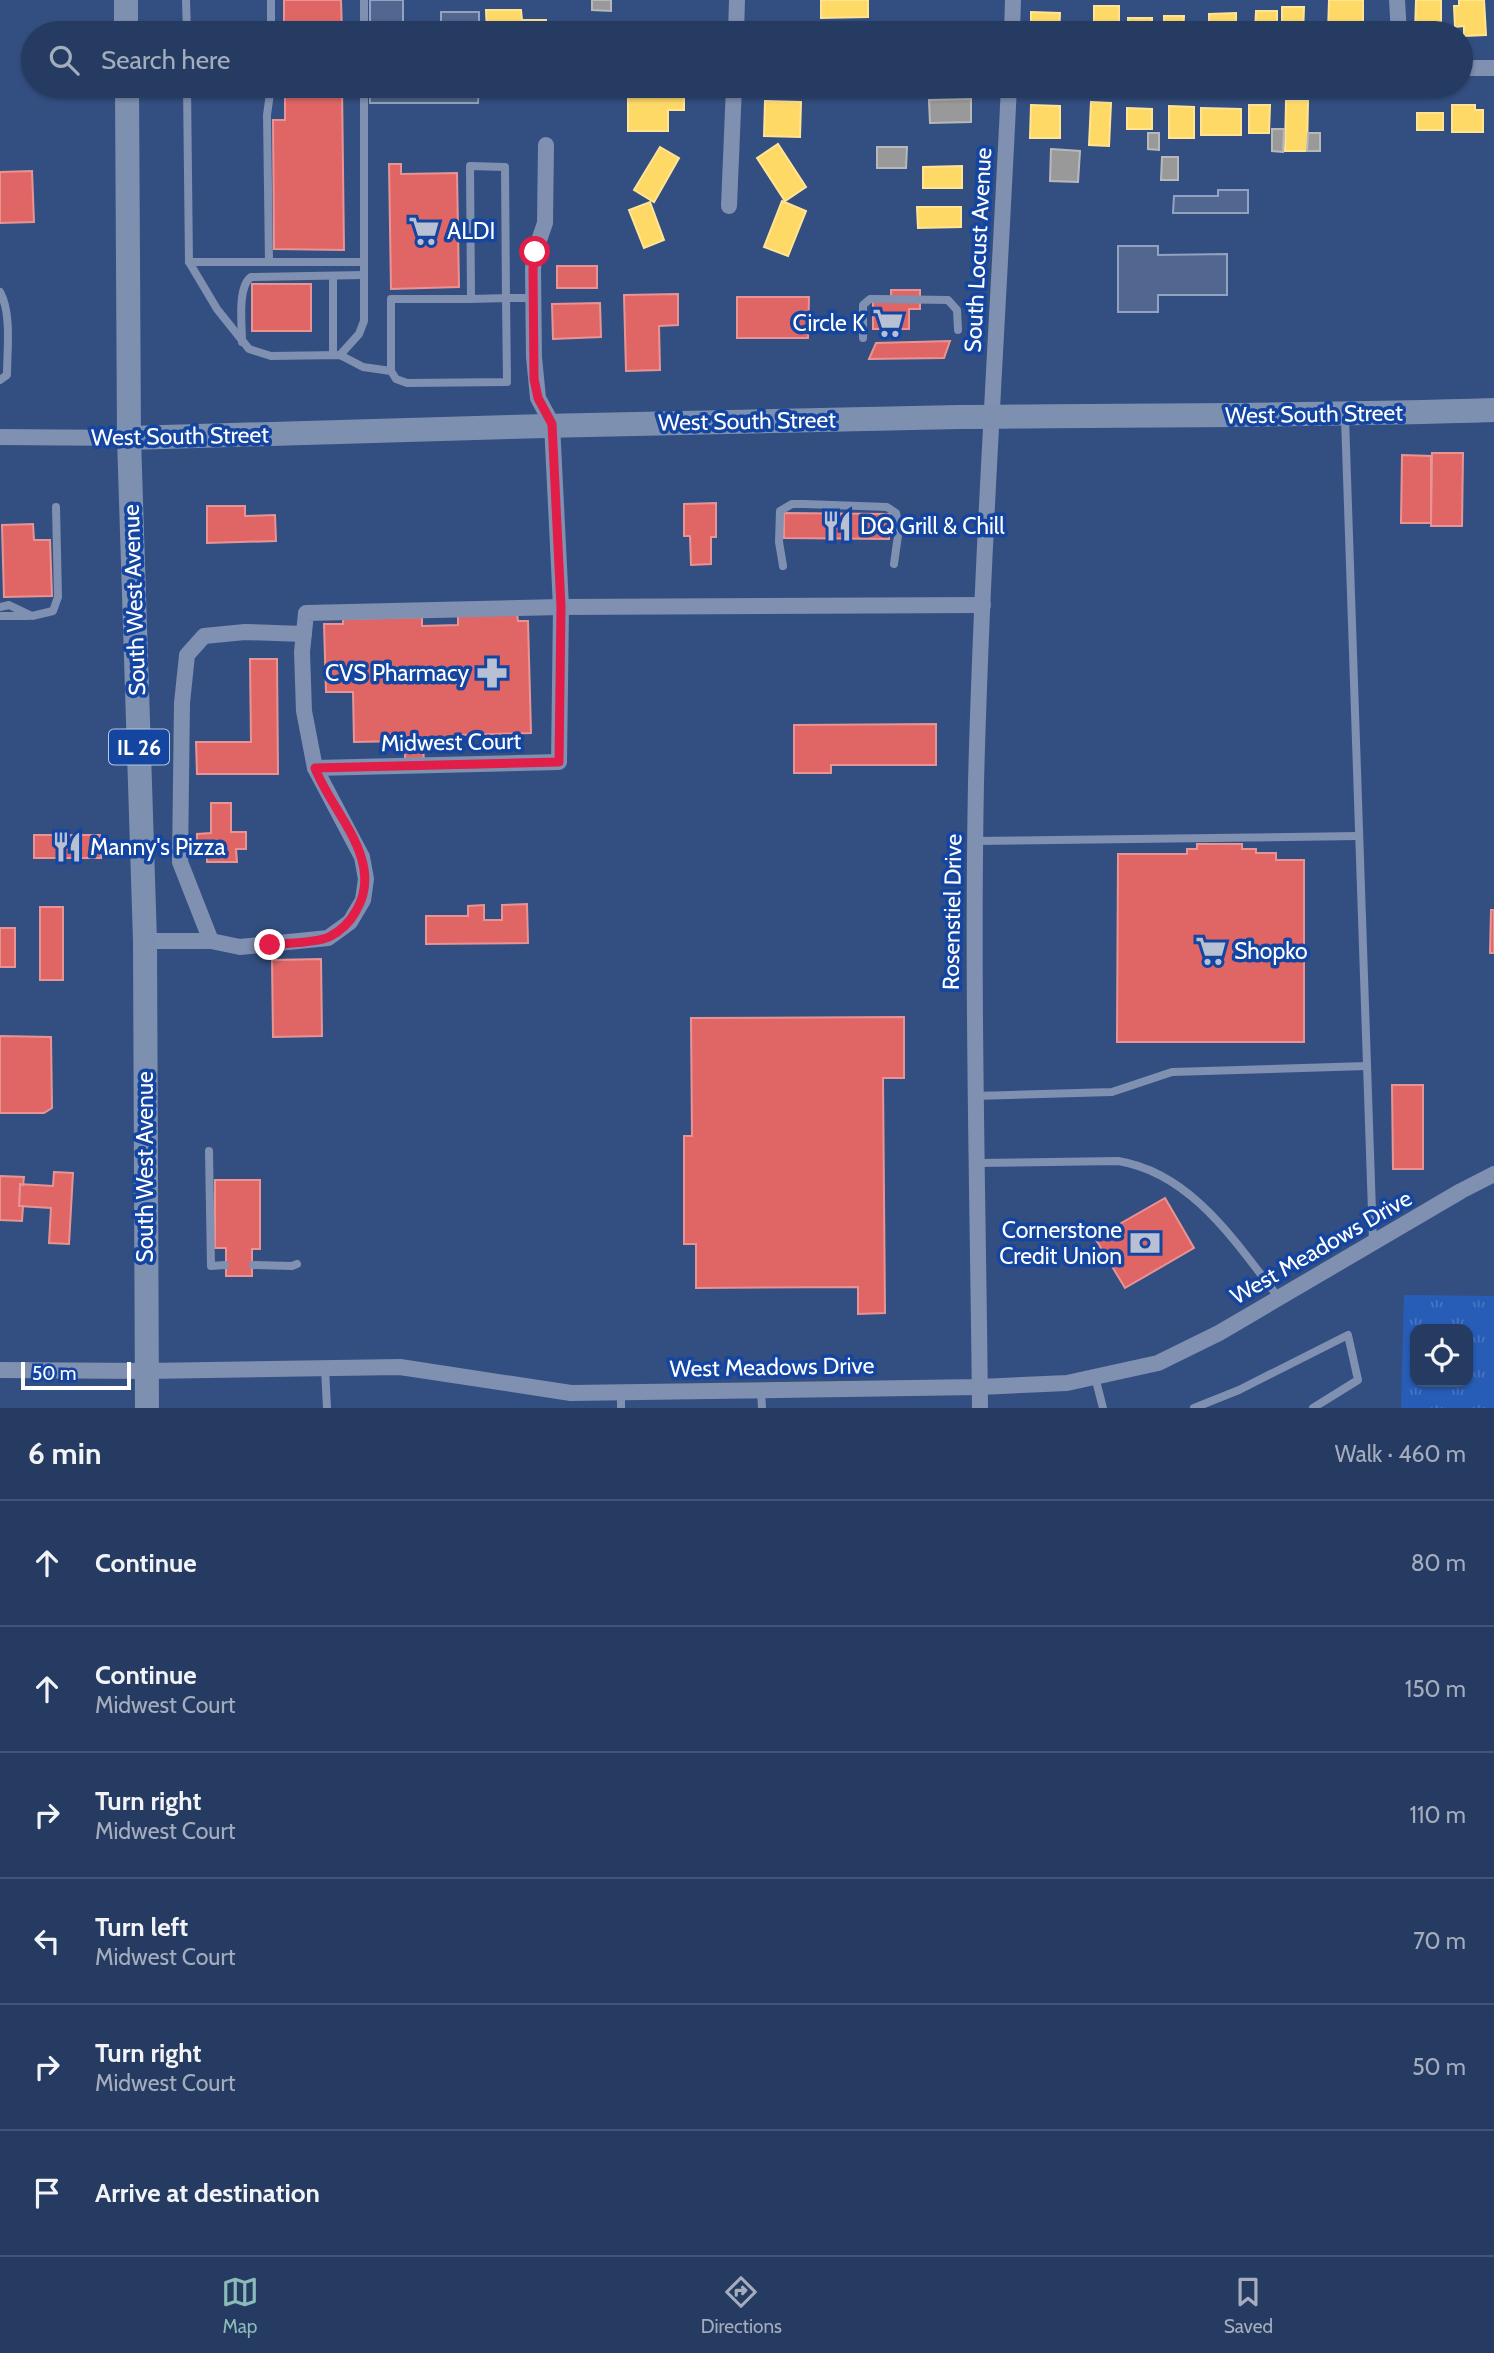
<!DOCTYPE html>
<meta charset="utf-8">
<style>
body{margin:0;font-family:Cabin,sans-serif;background:#32466a;color:#f1f3f6}
.controls{position:absolute;right:21px;bottom:21px;display:grid;overflow:hidden;border-radius:14px;box-shadow:0 2px 5px #0004}
.controls button{width:63px;height:63px;display:grid;place-items:center;padding:0;border:0;border-bottom:2px solid #425576;background:#263b61;color:#f1f3f6;font:35px sans-serif}
.scale{position:absolute;left:21px;bottom:18px;width:110px;box-sizing:border-box;padding-left:7px;border:4px solid #fff;border-top:0;font-size:19px;line-height:24px;white-space:nowrap;color:#fff;-webkit-text-stroke:5px #1345a1;paint-order:stroke}
.stop{position:absolute;width:21px;height:21px;margin:-16px;border:5px solid #e11d48;border-radius:50%;background:#fff}
.stop.end{background:#e11d48;border-color:#fff;box-shadow:0 2px 7px #0008}
.list{margin:0;padding:0;list-style:none}
h2{display:flex;justify-content:space-between;align-items:center;height:91px;margin:0;padding:0 28px;font-size:30px}
h2 small{font-size:23px;font-weight:400;color:#a4adbd}
.list li{display:grid;grid-template-columns:46px 1fr auto;gap:21px;align-items:center;box-sizing:border-box;height:126px;padding:0 28px;border-top:2px solid #425576}
.list b{display:block;font-size:26px;white-space:nowrap}
.list p{margin:0;font-size:23px;white-space:nowrap;color:#a4adbd}
.list em{font-size:23px;font-style:normal;color:#a4adbd}
.icon{flex:none;width:38px;height:38px;fill:none;stroke:currentColor;stroke-width:2;stroke-linecap:round;stroke-linejoin:round}
.map{position:relative;flex:none;width:1494px;height:1408px;overflow:hidden}
.search{position:absolute;background:#263b61;box-shadow:0 2px 5px #0004;left:21px;right:21px;top:21px;height:77px;display:flex;align-items:center;gap:18px;box-sizing:border-box;padding:0 24px;border-radius:38px;color:#a4adbd;font-size:26px}
.sheet{height:847px;background:#263b61}
nav{display:flex;justify-content:space-around;align-items:center;box-sizing:border-box;height:98px;border-top:2px solid #425576;background:#263b61;font-size:19px;color:#a4adbd}
nav a{display:grid;justify-items:center;gap:4px}
nav .on{color:#8bbbb9}
.map>svg:first-child{display:block}
</style>
<div class="map">
<svg width="1494" height="1408" viewBox="0 0 1494 1408">
<defs>
<pattern id="park-tufts" width="24" height="20" patternUnits="userSpaceOnUse" patternTransform="scale(1.75)"><rect width="24" height="20" fill="#285db7"/><path d="M3 7l-1-3M5 7V3M7 7l1-3M15 17l-1-3M17 17v-4M19 17l1-3" fill="none" stroke="#4875c2"/></pattern>
</defs>
<rect width="100%" height="100%" fill="#334f81"/>
<path fill="url(#park-tufts)" fill-rule="evenodd" d="M 1404,1295 L 1494,1296 L 1494,1408 L 1401,1408 ZM 1415,1329 L 1468,1329 L 1468,1382 L 1415,1382 Z"/>
<g fill="#ffd966" stroke="#ffe494" stroke-width="2">
<path d="M 821,0 L 868,0 L 868,17 L 821,18 Z"/>
<path d="M 1329,0 L 1363,0 L 1363,33 L 1328,33 Z"/>
<path d="M 1416,0 L 1441,0 L 1441,33 L 1415,33 Z"/>
<path d="M 1459,0 L 1484,0 L 1486,35 L 1464,36 L 1464,26 L 1455,27 L 1454,6 L 1459,6 Z"/>
<rect x="1094" y="6" width="25" height="27"/>
<path d="M 1282,7 L 1304,7 L 1303,33 L 1282,33 Z"/>
<path d="M 486,10 L 521,10 L 522,20 L 546,20 L 546,30 L 574,29 L 574,33 L 487,33 Z"/>
<path d="M 1256,11 L 1277,11 L 1277,33 L 1255,33 Z"/>
<path d="M 1031,12 L 1060,13 L 1059,33 L 1031,33 Z"/>
<path d="M 1236,13 L 1236,33 L 1209,33 L 1209,14 Z"/>
<path d="M 1164,16 L 1184,16 L 1183,33 L 1164,33 Z"/>
<rect x="1128" y="18" width="24" height="15"/>
<path d="M 965,22 L 966,33 L 923,33 L 923,23 Z"/>
<path d="M 524,86 L 575,86 L 575,92 L 524,93 Z"/>
<path d="M 628,86 L 684,86 L 684,110 L 668,110 L 668,131 L 628,131 Z"/>
<path d="M 755,86 L 796,86 L 795,96 L 754,95 Z"/>
<rect x="914" y="86" width="41" height="8"/>
<path d="M 765,101 L 801,102 L 800,137 L 764,136 Z"/>
<path d="M 1286,101 L 1308,101 L 1307,151 L 1285,151 Z"/>
<path d="M 1091,102 L 1111,103 L 1109,146 L 1089,145 Z"/>
<path d="M 1031,105 L 1060,106 L 1060,138 L 1030,138 Z"/>
<path d="M 1249,105 L 1270,105 L 1269,133 L 1249,133 Z"/>
<path d="M 1452,105 L 1475,105 L 1475,110 L 1483,110 L 1483,132 L 1452,132 Z"/>
<path d="M 1169,106 L 1194,107 L 1194,138 L 1169,138 Z"/>
<path d="M 1127,108 L 1152,109 L 1152,129 L 1127,129 Z"/>
<path d="M 1201,108 L 1241,109 L 1241,135 L 1201,135 Z"/>
<rect x="1417" y="113" width="26" height="17"/>
<path d="M 778,144 L 806,187 L 785,201 L 757,158 Z"/>
<path d="M 660,147 L 679,158 L 654,202 L 634,190 Z"/>
<path d="M 962,166 L 962,188 L 923,188 L 923,167 Z"/>
<path d="M 782,201 L 806,211 L 788,256 L 764,247 Z"/>
<path d="M 650,202 L 664,240 L 644,248 L 629,210 Z"/>
<path d="M 917,207 L 961,207 L 961,227 L 918,228 Z"/>
</g>
<g fill="#e06666" stroke="#e99494" stroke-width="2">
<path d="M 284,0 L 341,0 L 342,33 L 284,33 Z"/>
<path d="M 285,86 L 342,86 L 344,250 L 274,249 L 273,120 L 285,120 Z"/>
<path d="M 389,164 L 401,164 L 401,174 L 457,173 L 459,287 L 391,289 Z"/>
<path d="M 32,171 L 34,222 L 0,223 L 0,172 Z"/>
<rect x="557" y="266" width="40" height="22"/>
<rect x="252" y="284" width="59" height="47"/>
<path d="M 891,290 L 920,290 L 920,309 L 909,309 L 909,329 L 873,329 L 873,302 L 891,302 Z"/>
<path d="M 678,294 L 678,325 L 659,326 L 660,370 L 626,371 L 624,295 Z"/>
<path d="M 737,297 L 809,297 L 808,338 L 737,338 Z"/>
<path d="M 600,303 L 601,337 L 553,339 L 552,304 Z"/>
<path d="M 950,341 L 944,358 L 869,359 L 876,343 Z"/>
<path d="M 1432,453 L 1463,453 L 1462,526 L 1431,526 Z"/>
<path d="M 1402,455 L 1431,456 L 1431,523 L 1401,523 Z"/>
<path d="M 716,503 L 716,537 L 711,537 L 711,564 L 691,565 L 690,536 L 684,536 L 684,504 Z"/>
<path d="M 207,506 L 245,506 L 245,516 L 275,515 L 276,541 L 207,543 Z"/>
<path d="M 784,513 L 890,514 L 889,539 L 784,538 Z"/>
<path d="M 33,524 L 34,540 L 50,540 L 52,596 L 4,597 L 2,525 Z"/>
<path d="M 517,613 L 518,621 L 528,621 L 531,733 L 459,735 L 460,743 L 423,744 L 424,764 L 405,764 L 405,741 L 354,742 L 353,692 L 326,692 L 324,624 L 343,624 L 343,619 L 422,617 L 422,626 L 458,625 L 458,615 Z"/>
<path d="M 250,659 L 277,659 L 278,774 L 197,774 L 196,742 L 251,742 Z"/>
<path d="M 936,724 L 936,765 L 831,765 L 831,773 L 794,773 L 794,725 Z"/>
<path d="M 211,803 L 231,803 L 231,832 L 246,832 L 246,849 L 236,849 L 237,862 L 207,862 L 207,847 L 197,847 L 197,834 L 211,833 Z"/>
<path d="M 34,835 L 100,835 L 101,858 L 34,858 Z"/>
<path d="M 1197,844 L 1242,844 L 1242,849 L 1256,849 L 1256,853 L 1276,853 L 1276,860 L 1304,860 L 1304,1042 L 1117,1042 L 1118,854 L 1187,854 L 1187,849 L 1197,849 Z"/>
<path d="M 527,904 L 528,943 L 426,944 L 426,916 L 468,916 L 468,906 L 484,905 L 484,920 L 502,920 L 502,905 Z"/>
<rect x="40" y="907" width="23" height="73"/>
<path d="M 1491,910 L 1494,910 L 1494,953 L 1490,953 Z"/>
<rect x="0" y="928" width="15" height="39"/>
<path d="M 321,959 L 322,1036 L 273,1037 L 272,960 Z"/>
<path d="M 904,1017 L 904,1078 L 883,1078 L 885,1313 L 858,1314 L 858,1287 L 696,1288 L 696,1244 L 684,1244 L 684,1136 L 692,1136 L 691,1018 Z"/>
<path d="M 0,1036 L 51,1037 L 52,1108 L 44,1113 L 0,1113 Z"/>
<path d="M 1392,1085 L 1423,1085 L 1423,1169 L 1393,1169 Z"/>
<path d="M 54,1172 L 73,1173 L 69,1244 L 49,1243 L 51,1208 L 19,1206 L 20,1184 L 53,1186 Z"/>
<path d="M 0,1176 L 24,1177 L 23,1185 L 20,1184 L 19,1206 L 23,1206 L 22,1221 L 0,1220 Z"/>
<path d="M 215,1180 L 260,1180 L 260,1249 L 252,1249 L 252,1276 L 226,1276 L 226,1248 L 215,1248 Z"/>
<path d="M 1165,1198 L 1194,1248 L 1125,1288 L 1095,1238 Z"/>
</g>
<g fill="#999" stroke="#b8b8b8" stroke-width="2">
<path d="M 592,0 L 611,0 L 611,11 L 592,10 Z"/>
<rect x="774" y="28" width="25" height="5"/>
<path d="M 971,99 L 971,122 L 930,123 L 929,100 Z"/>
<path d="M 1272,129 L 1284,129 L 1283,152 L 1272,151 Z"/>
<path d="M 1148,133 L 1159,133 L 1159,150 L 1148,149 Z"/>
<path d="M 1308,133 L 1320,133 L 1320,151 L 1307,151 Z"/>
<path d="M 877,147 L 907,147 L 906,168 L 877,168 Z"/>
<path d="M 1051,149 L 1080,151 L 1078,182 L 1050,181 Z"/>
<path d="M 1162,157 L 1178,157 L 1178,180 L 1161,180 Z"/>
</g>
<g fill="#51678f" stroke="#93a3bf" stroke-width="2">
<rect x="370" y="0" width="33" height="33"/>
<rect x="441" y="12" width="38" height="21"/>
<path d="M 370,86 L 479,86 L 478,103 L 370,103 Z"/>
<path d="M 1218,190 L 1248,190 L 1248,213 L 1173,213 L 1174,196 L 1218,196 Z"/>
<path d="M 1118,246 L 1158,246 L 1158,255 L 1227,254 L 1227,295 L 1158,295 L 1158,312 L 1118,312 Z"/>
</g>
<g fill="none" stroke-linecap="round" stroke-linejoin="round">
<g stroke="#7f90b1" stroke-width="8">
<path d="M 186,0 L 187,33"/>
<path d="M 271,33 L 271,0"/>
<path d="M 364,33 L 364,0"/>
<path d="M 187,86 L 189,262 L 269,262 L 267,115 L 271,86"/>
<path d="M 189,262 L 217,309 L 249,349 L 271,356 L 340,355 L 363,367 L 391,371"/>
<path d="M 269,262 L 364,262"/>
<path d="M 333,276 L 333,355"/>
<path d="M 0,292 C 12,314 7,350 7,375 L 0,380"/>
<path d="M 471,299 L 506,298 L 507,382 L 407,383 L 396,379 L 391,371 L 391,299 L 471,299 L 470,166 L 505,167 L 506,298 L 533,298"/>
<path d="M 863,338 L 863,305 L 870,299 L 878,299 L 948,300 L 957,310 L 958,330"/>
<path d="M 242,342 C 242,325 237,287 251,277 L 364,275"/>
<path d="M 340,355 L 359,334 L 364,321 L 364,86"/>
<path d="M 1345,418 L 1373,1241"/>
<path d="M 783,566 L 779,542 L 780,511 L 792,504 L 804,504 L 887,507 L 896,513 L 899,528 L 894,564"/>
<path d="M 0,607 L 9,605 L 32,616 L 53,611 L 58,597 L 56,507"/>
<path d="M 0,616 L 28,616"/>
<path d="M 975,841 L 1359,836"/>
<path d="M 975,1096 L 1112,1092 L 1172,1072 L 1367,1066"/>
<path d="M 209,1151 L 211,1266 L 225,1265"/>
<path d="M 976,1163 L 1118,1161 C 1192,1173 1236,1243 1279,1298"/>
<path d="M 253,1265 L 292,1266 L 297,1264"/>
<path d="M 325,1368 L 327,1408"/>
<path d="M 1095,1377 L 1103,1408"/>
<path d="M 761,1390 L 762,1408"/>
<path d="M 621,1392 L 621,1408"/>
<path d="M 1194,1408 L 1239,1390 L 1348,1335 L 1358,1380 L 1313,1408"/>
</g>
<g stroke="#7f90b1" stroke-width="16">
<path d="M 1397,0 L 1399,33"/>
<path d="M 736,33 L 737,0"/>
<path d="M 1012,33 L 1013,0"/>
<path d="M 1461,68 L 1494,68"/>
<path d="M 729,206 L 734,86"/>
<path d="M 0,437 L 129,438"/>
<path d="M 315,768 L 559,762 L 561,607 L 983,605"/>
<path d="M 145,941 L 211,941 L 240,947 L 328,938 L 350,922 L 363,900 L 366,879 L 362,857 L 315,768 L 304,711 L 302,652 L 306,613 L 561,607 L 552,424 L 538,398 L 534,357 L 533,269 L 535,252 L 545,223 L 546,145"/>
<path d="M 211,941 L 180,862 L 182,703 L 187,655 L 204,636 L 245,632 L 304,634"/>
<path d="M 0,1370 L 146,1371 L 400,1367 L 571,1393 L 979,1387 L 1067,1383 L 1158,1363 L 1219,1333 L 1461,1191 L 1494,1174"/>
<path d="M 980,1408 C 978,1200 972,992 976,783 C 982,551 998,318 1009,86"/>
</g>
<g stroke="#7e90b0" stroke-width="24">
<path d="M 126,0 L 126,33"/>
<path d="M 127,86 L 129,438 L 145,941 L 147,1408"/>
<path d="M 129,438 C 406,429 682,422 959,417 C 1137,415 1316,416 1494,410"/>
</g>
</g>
<g fill="none" stroke-linecap="round" stroke-linejoin="round">
<path stroke="#e11d48" stroke-width="9" d="M 270,945 C 286,943 316,943 329,937 C 341,931 350,922 356,911 C 386,861 332,813 315,768 L 559,762 L 561,607 L 552,424 L 538,398 L 534,379 L 533,269 L 535,252"/>
</g>
<defs>
<g id="supermarket-bare" transform="scale(2.415)"><path d="M-6-5.5h2.5l.6 2H6L4.5 2H-2.5L-4.4-4H-6ZM-1.5 3.2a1.3 1.3 0 1 0 .1 0ZM3 3.2a1.3 1.3 0 1 0 .1 0Z" fill="#b8c1d3" stroke="#1345a1" stroke-width="2.5" paint-order="stroke"/></g>
<g id="restaurant-bare" transform="scale(2.415)"><path d="M-5-6h1v4h1v-4h1v4h1v-4h1v5L-1.5 .5V6h-2V.5L-5-1ZM5-6V6H3V1.5H1.5Q1.5-4 5-6Z" fill="#b8c1d3" stroke="#1345a1" stroke-width="2.5" paint-order="stroke"/></g>
<g id="pharmacy-bare" transform="scale(2.415)"><path d="M-2-6h4v4h4v4h-4v4h-4v-4h-4v-4h4Z" fill="#b8c1d3" stroke="#1345a1" stroke-width="2.5" paint-order="stroke"/></g>
<g id="bank-bare" transform="scale(2.415)"><path d="M-6-4H6V4H-6ZM0-2.3a2.3 2.3 0 1 0 0 4.6a2.3 2.3 0 1 0 0-4.6Z" fill="#b8c1d3" stroke="#1345a1" stroke-width="2.5" paint-order="stroke"/></g>
</defs>
<g fill-rule="evenodd">
<use href="#supermarket-bare" x="424" y="231"/>
<use href="#supermarket-bare" x="888" y="323"/>
<use href="#restaurant-bare" x="837" y="526"/>
<use href="#pharmacy-bare" x="492" y="673"/>
<use href="#restaurant-bare" x="67" y="847"/>
<use href="#supermarket-bare" x="1211" y="951"/>
<use href="#bank-bare" x="1145" y="1243"/>
</g>
<g text-anchor="middle" dominant-baseline="central" stroke-width="7" stroke-linejoin="round" paint-order="stroke">
<rect fill="#1345a1" stroke="#b8c7e3" stroke-width="2" x="109" y="729.5" width="60" height="35" rx="5"/>
<g font-size="21" font-weight="bold" fill="#fff">
<text x="139" y="747">IL 26</text>
</g>
<g font-size="23" fill="#fff" stroke="#1345a1" text-anchor="start">
<text x="447" y="231">ALDI</text>
<text x="865" y="323" text-anchor="end">Circle K</text>
<text x="860" y="526">DQ Grill &amp; Chill</text>
<text x="469" y="673" text-anchor="end">CVS Pharmacy</text>
<text x="90" y="847">Manny's Pizza</text>
<text x="1234" y="951">Shopko</text>
<text x="1122" y="1230" text-anchor="end">Cornerstone<tspan x="1122" dy="26">Credit Union</tspan></text>
</g>
<g font-size="23" fill="#fff" stroke="#1345a1">
<text transform="translate(978 250) rotate(-87)">South Locust Avenue</text>
<text transform="translate(1314 414) rotate(-1)">West South Street</text>
<text transform="translate(747 421) rotate(-1)">West South Street</text>
<text transform="translate(180 436) rotate(-1)">West South Street</text>
<text transform="translate(134 600) rotate(-92)">South West Avenue</text>
<text transform="translate(451 742) rotate(-1)">Midwest Court</text>
<text transform="translate(952 912) rotate(-89)">Rosenstiel Drive</text>
<text transform="translate(145 1167) rotate(-90)">South West Avenue</text>
<text transform="translate(1321 1247) rotate(-30)">West Meadows Drive</text>
<text transform="translate(772 1367) rotate(-1)">West Meadows Drive</text>
</g>
</g>
</svg>
<div class="controls">
<button><svg class="icon" aria-label="locate" viewBox="0 0 24 24"><circle cx="12" cy="12" r="6"/><path d="M12 2v4M12 18v4M2 12h4M18 12h4"/></svg></button>
</div>
<div class="scale">50 m</div>
<div class="stop" style="left:535px;top:252px"></div>
<div class="stop end" style="left:270px;top:945px"></div>
<div class="search"><svg class="icon" aria-label="search" viewBox="0 0 24 24"><circle cx="10" cy="10" r="6"/><path d="M15 15l6 6"/></svg>Search here</div>
</div>
<section class="sheet">
<h2>6 min<small>Walk · 460 m</small></h2>
<ul class="list">
<li><svg class="icon" aria-label="ahead" viewBox="0 0 24 24"><path d="M12 20V5M6 11l6-6 6 6"/></svg><div><b>Continue</b></div><em>80 m</em></li>
<li><svg class="icon" aria-label="ahead" viewBox="0 0 24 24"><path d="M12 20V5M6 11l6-6 6 6"/></svg><div><b>Continue</b><p>Midwest Court</p></div><em>150 m</em></li>
<li><svg class="icon" aria-label="right" viewBox="0 0 24 24"><path d="M7 20v-9h11M14 6l5 5-5 5"/></svg><div><b>Turn right</b><p>Midwest Court</p></div><em>110 m</em></li>
<li><svg class="icon" aria-label="left" viewBox="0 0 24 24"><path d="M17 20v-9H6M10 6l-5 5 5 5"/></svg><div><b>Turn left</b><p>Midwest Court</p></div><em>70 m</em></li>
<li><svg class="icon" aria-label="right" viewBox="0 0 24 24"><path d="M7 20v-9h11M14 6l5 5-5 5"/></svg><div><b>Turn right</b><p>Midwest Court</p></div><em>50 m</em></li>
<li><svg class="icon" aria-label="arrive" viewBox="0 0 24 24"><path d="M6 21V4h12l-3 4 3 4H6"/></svg><div><b>Arrive at destination</b></div></li>
</ul>
</section>
<nav>
<a class="on"><svg class="icon" aria-label="map" viewBox="0 0 24 24"><path d="M3 6l6-2 6 2 6-2v14l-6 2-6-2-6 2zM9 4v14M15 6v14"/></svg>Map</a>
<a><svg class="icon" aria-label="directions" viewBox="0 0 24 24"><path d="M12 3l9 9-9 9-9-9zM9 14v-3h6M13 9l2 2-2 2"/></svg>Directions</a>
<a><svg class="icon" aria-label="saved" viewBox="0 0 24 24"><path d="M7 4h10v16l-5-4-5 4z"/></svg>Saved</a>
</nav>
